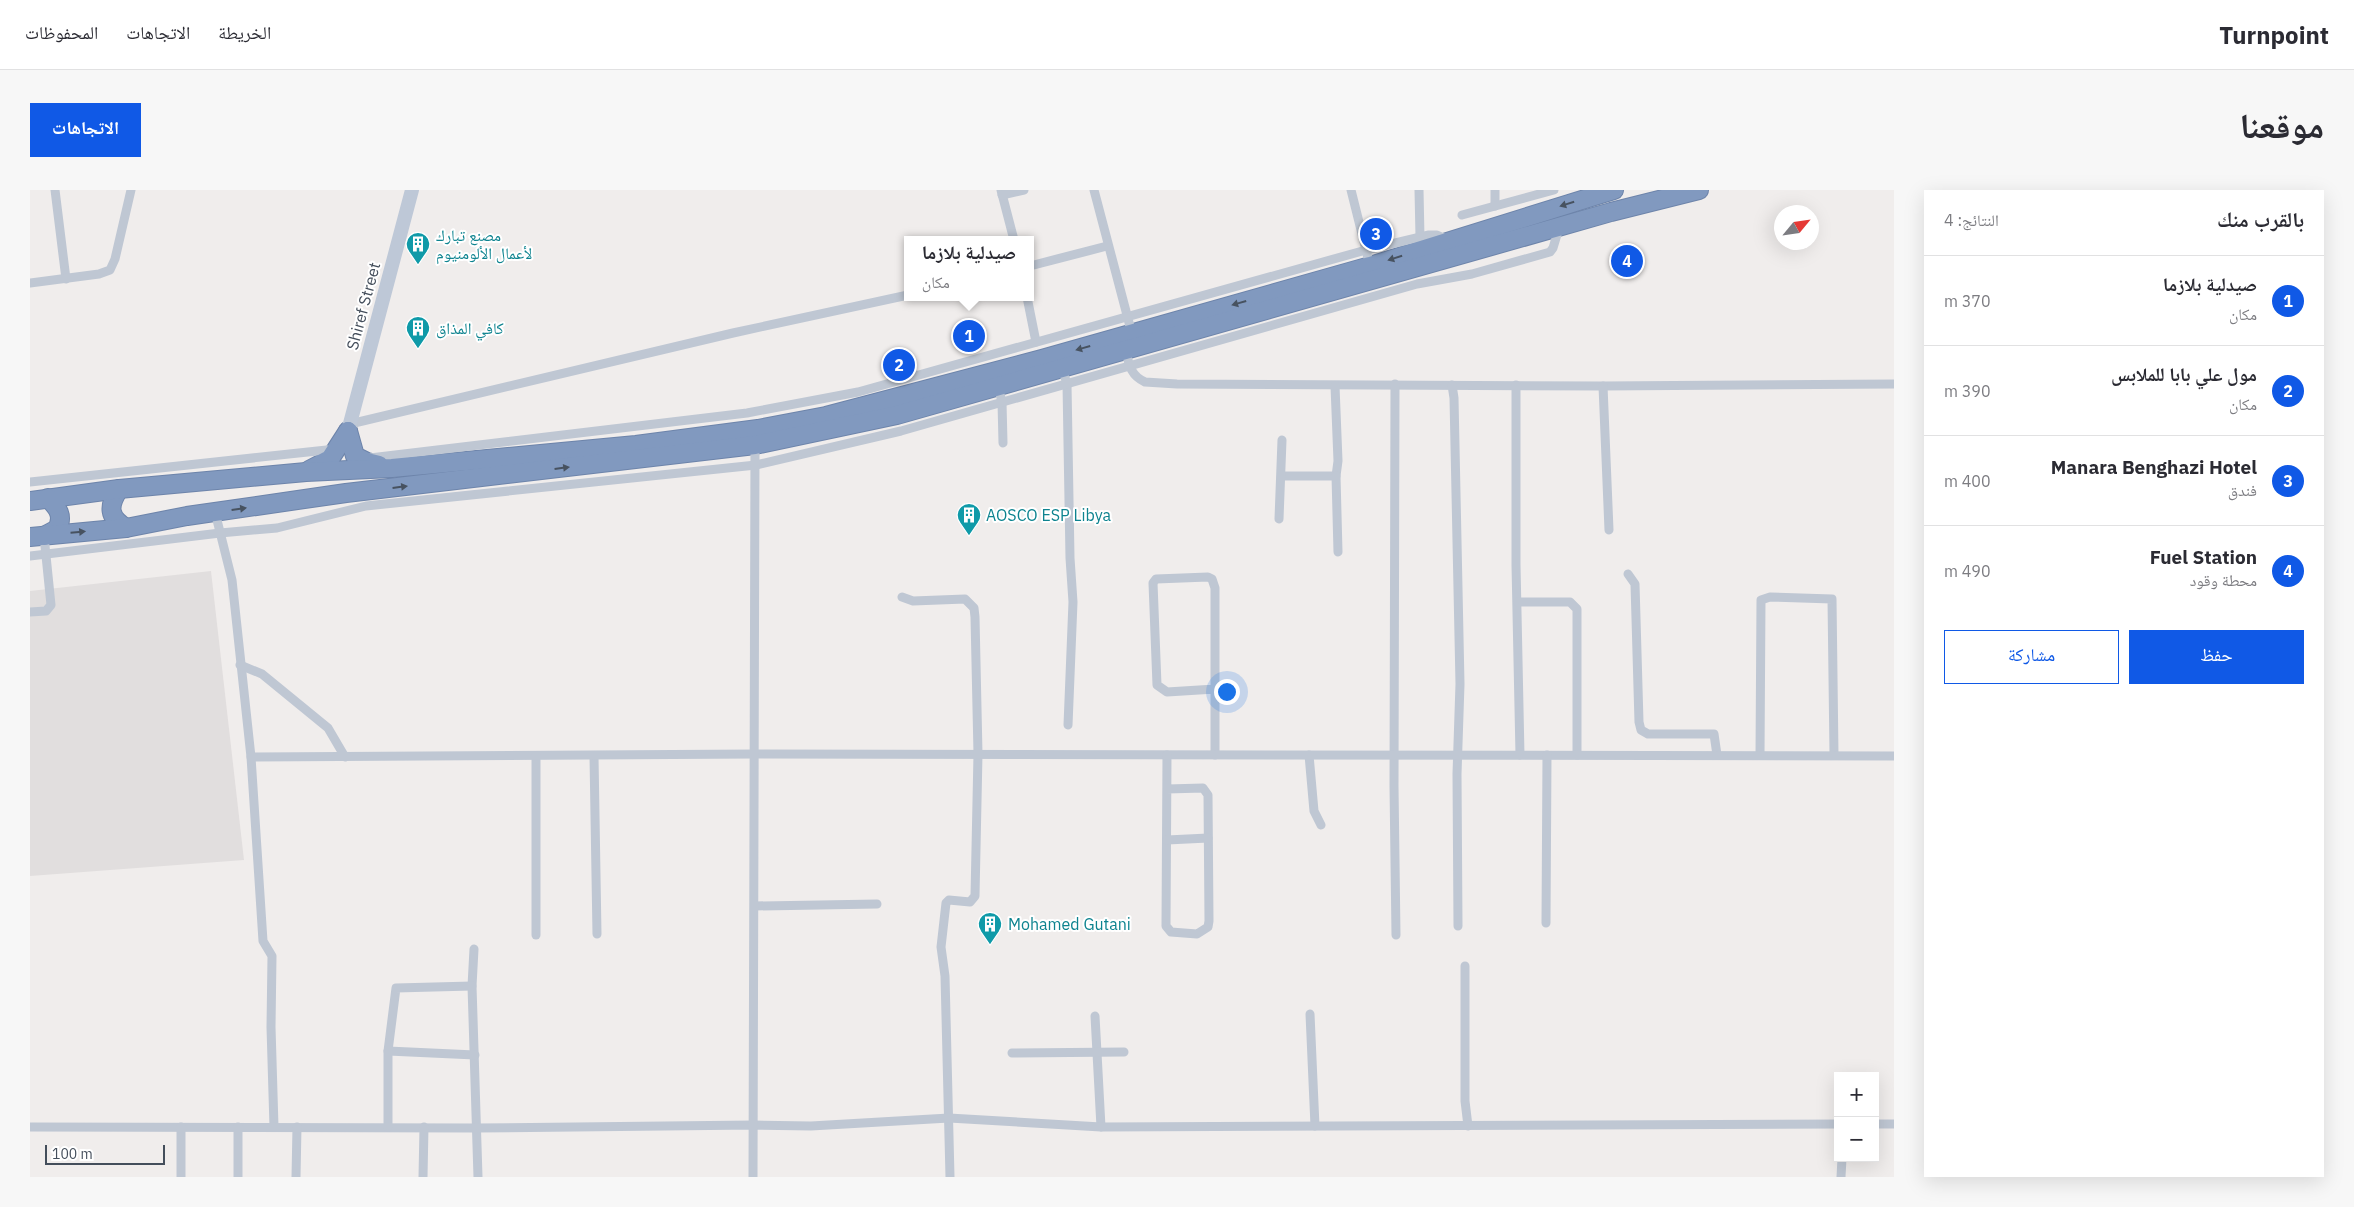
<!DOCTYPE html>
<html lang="ar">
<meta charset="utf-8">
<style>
body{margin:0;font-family:"IBM Plex Sans","Noto Naskh Arabic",sans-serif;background:#f7f7f7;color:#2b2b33;direction:rtl}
.controls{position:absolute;right:15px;bottom:15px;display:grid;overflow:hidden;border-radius:0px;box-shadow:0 5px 20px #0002}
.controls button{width:45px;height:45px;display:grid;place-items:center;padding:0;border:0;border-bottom:1px solid #e1e1e2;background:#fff;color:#2b2b33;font:25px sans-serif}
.compass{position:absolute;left:1744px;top:15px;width:45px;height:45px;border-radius:50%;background:#fff;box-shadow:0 5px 20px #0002;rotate:61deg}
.scale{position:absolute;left:15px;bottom:12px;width:120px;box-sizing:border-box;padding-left:5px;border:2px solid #444e5b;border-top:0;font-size:14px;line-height:18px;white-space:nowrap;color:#444e5b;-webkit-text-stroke:4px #fff;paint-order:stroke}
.you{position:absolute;left:1196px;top:501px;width:18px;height:18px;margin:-12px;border:4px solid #fff;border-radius:50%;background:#1a73e8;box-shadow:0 0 0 8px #1a73e833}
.badge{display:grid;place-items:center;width:32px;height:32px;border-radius:50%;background:#1059e6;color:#fff;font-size:16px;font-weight:700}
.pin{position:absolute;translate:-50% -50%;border:2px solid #fff;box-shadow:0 1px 5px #0006}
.popup{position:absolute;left:874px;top:46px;width:130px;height:65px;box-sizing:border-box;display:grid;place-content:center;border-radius:0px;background:#fff;filter:drop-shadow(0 1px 4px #0005);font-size:16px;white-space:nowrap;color:#7c7c81}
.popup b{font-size:19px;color:#2b2b33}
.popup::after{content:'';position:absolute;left:50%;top:100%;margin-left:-10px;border:10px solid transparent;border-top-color:#fff}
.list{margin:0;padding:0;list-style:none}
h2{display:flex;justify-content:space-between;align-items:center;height:65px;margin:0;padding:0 20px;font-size:21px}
h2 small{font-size:16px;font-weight:400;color:#7c7c81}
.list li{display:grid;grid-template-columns:32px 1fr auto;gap:15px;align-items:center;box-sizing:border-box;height:90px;padding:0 20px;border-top:1px solid #e1e1e2}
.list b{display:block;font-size:19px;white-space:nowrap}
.list p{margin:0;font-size:16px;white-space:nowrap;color:#7c7c81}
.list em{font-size:16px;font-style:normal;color:#7c7c81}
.actions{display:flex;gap:10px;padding:15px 20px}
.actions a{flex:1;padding:11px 0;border:1px solid #1059e6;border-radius:0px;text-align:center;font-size:18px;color:#1059e6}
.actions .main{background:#1059e6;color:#fff}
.map{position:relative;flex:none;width:1864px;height:987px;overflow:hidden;direction:ltr;border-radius:0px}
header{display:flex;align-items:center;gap:30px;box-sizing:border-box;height:70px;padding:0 25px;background:#fff;border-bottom:1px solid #e1e1e2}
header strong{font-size:24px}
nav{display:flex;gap:28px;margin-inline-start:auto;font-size:18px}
.intro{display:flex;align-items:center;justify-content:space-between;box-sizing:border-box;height:120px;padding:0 30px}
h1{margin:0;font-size:35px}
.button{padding:12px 22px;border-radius:0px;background:#1059e6;color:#fff;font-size:18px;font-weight:700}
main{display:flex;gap:30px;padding:0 30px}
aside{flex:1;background:#fff;border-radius:0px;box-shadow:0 5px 20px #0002}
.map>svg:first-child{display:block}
</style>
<header>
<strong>Turnpoint</strong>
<nav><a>الخريطة</a><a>الاتجاهات</a><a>المحفوظات</a></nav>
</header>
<div class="intro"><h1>موقعنا</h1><a class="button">الاتجاهات</a></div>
<main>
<aside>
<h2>بالقرب منك<small>النتائج: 4</small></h2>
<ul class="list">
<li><span class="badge">1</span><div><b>صيدلية بلازما</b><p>مكان</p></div><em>370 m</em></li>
<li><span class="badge">2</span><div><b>مول علي بابا للملابس</b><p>مكان</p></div><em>390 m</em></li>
<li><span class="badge">3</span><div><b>Manara Benghazi Hotel</b><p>فندق</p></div><em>400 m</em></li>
<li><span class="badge">4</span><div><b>Fuel Station</b><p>محطة وقود</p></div><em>490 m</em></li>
</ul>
<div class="actions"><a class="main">حفظ</a><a>مشاركة</a></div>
</aside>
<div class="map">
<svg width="1864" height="987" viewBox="0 0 1864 987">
<rect width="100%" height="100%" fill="#f0edec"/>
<path fill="#e1dede" d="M 181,381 L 214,670 L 0,686 L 0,401 Z"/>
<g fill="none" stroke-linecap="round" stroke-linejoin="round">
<g stroke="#6d84aa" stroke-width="20">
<g id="highway">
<path d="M 318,241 L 325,266 L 337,272 L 349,275"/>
<path d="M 279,280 L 300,269 L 318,241"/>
<path d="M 89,299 C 78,316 78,327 96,338"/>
<path d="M 0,311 L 89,299 L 276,282 L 362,278 L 606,255 L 728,239 L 796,226 L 1012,169 L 1340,76 L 1584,0"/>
<path d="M 14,346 L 27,339 C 34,326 28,318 18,308"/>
<path d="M 0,347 L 96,338 L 157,326 L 316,303 L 725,255 L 867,225 L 1581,22 L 1669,0"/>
</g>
</g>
<g stroke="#bfc7d3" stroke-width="9">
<path d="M 25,0 L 36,89"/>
<path d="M 971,0 L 984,50"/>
<path d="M 1064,0 L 1102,144"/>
<path d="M 1321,0 L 1340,76"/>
<path d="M 1389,0 L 1390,47"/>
<path d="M 1465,0 L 1465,16"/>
<path d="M 972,5 L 994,0"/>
<path d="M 1432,25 L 1524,0"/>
<path d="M 1000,76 L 1077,56"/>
<path d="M 0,93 L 69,84 L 80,80 L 85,69 L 101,0"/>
<path d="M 997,107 L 1006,152"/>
<path d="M 1096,162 C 1099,175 1101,186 1115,192 L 1147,194 L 1573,196 L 1864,194"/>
<path d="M 1032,178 L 1037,194 L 1040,368 L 1043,412 L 1038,535"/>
<path d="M 1365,194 L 1364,596 L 1366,745"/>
<path d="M 1422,195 L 1424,208 L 1430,494 L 1427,584 L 1428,736"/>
<path d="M 1486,195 L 1486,375 L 1490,565"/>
<path d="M 968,196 L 972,212 L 973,253"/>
<path d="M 1573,196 L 1579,340"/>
<path d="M 320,234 L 703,143 L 878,105"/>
<path d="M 340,268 L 717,223 L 828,202 L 1336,60 L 1399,45 L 1407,45 L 1418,50"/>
<path d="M 1252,286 L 1306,286 L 1308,271 L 1305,196"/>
<path d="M 1306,286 L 1308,362"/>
<path d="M 0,292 L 306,259"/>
<path d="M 185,322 L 202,390 L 221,567 L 233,751 L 242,766 L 241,837 L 244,937"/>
<path d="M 1249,329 L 1252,250"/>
<path d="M 0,366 L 190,343 L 247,338 L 336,316 L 726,275 L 871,241 L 1387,94 L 1442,84 L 1520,62 L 1523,58 L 1529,38"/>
<path d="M 1598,384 L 1605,394 L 1609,532 L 1611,540 L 1618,544 L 1684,544 L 1687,565"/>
<path d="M 872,407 L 883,411 L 935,409 L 944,418 L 945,427 L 948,564 L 945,706 L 940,712 L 919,710 L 916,713 L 911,757 L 915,786 L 920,987"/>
<path d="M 1488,412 L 1540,412 L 1547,419 L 1547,565"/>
<path d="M 0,422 L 16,421 L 21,415 L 14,346"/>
<path d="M 210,475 L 232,484 L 298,538 L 315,567"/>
<path d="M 1185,499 L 1137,502 L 1127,495 L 1123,393 L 1126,389 L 1178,387 L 1182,389 L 1185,398 L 1185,565"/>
<path d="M 1279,565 L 1284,621 L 1291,635"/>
<path d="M 1730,565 L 1731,410 L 1740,407 L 1802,409 L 1804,565"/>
<path d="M 564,566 L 567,744"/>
<path d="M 221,567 L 725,564 L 1864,566"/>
<path d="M 1137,599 L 1173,598 L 1178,605 L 1179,731 L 1178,737 L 1167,744 L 1141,742 L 1136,736 L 1137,565"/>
<path d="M 1137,650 L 1178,648"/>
<path d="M 725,716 L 847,714"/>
<path d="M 1516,733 L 1517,565"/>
<path d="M 506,745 L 506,566"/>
<path d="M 444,759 L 442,796 L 448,987"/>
<path d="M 1435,776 L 1435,911 L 1438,936"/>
<path d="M 1280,824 L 1285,936"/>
<path d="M 1065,826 L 1071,937"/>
<path d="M 358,861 L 445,865"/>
<path d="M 982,863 L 1094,862"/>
<path d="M 1845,934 L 1864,934"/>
<path d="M 0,937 L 446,938 L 724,935 L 781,936 L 919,928 L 1071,937 L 1808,934"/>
<path d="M 151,937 L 151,987"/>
<path d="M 208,937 L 208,987"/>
<path d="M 358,937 L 358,861 L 366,798 L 442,796"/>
<path d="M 266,987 L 267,937"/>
<path d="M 393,987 L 394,937"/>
<path d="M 723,987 L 725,255"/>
<path d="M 1811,987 L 1812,968"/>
</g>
<path stroke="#bec8d7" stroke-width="14" d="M 318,241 L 382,0"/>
<use href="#highway" stroke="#8199bf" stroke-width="18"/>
</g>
<defs><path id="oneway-solid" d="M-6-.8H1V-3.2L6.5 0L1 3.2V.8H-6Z" transform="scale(1.25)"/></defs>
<g fill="#475260">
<use href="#oneway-solid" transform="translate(1537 14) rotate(163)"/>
<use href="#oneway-solid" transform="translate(1365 68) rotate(162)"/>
<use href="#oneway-solid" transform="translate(1209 113) rotate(164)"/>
<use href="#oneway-solid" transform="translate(1053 158) rotate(164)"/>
<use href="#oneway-solid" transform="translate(532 278) rotate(-7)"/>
<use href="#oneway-solid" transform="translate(370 297) rotate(-7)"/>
<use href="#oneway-solid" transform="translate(209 319) rotate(-8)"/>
<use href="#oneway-solid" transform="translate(48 342) rotate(-5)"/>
</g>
<defs>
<g id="building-pin" transform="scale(1.25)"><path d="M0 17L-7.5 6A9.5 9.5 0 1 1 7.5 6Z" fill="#0f9aa8" stroke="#fff"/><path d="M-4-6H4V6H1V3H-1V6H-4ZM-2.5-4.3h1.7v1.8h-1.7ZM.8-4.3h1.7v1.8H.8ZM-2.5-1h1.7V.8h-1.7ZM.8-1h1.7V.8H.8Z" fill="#fff"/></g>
</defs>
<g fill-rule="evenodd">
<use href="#building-pin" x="388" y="54"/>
<use href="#building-pin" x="388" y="138"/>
<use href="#building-pin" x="939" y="325"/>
<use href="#building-pin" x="960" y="734"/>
</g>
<g text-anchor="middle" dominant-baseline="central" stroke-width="4" stroke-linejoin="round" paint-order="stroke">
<g font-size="16" fill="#0d838f" stroke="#fff" text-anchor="start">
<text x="406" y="45">مصنع تبارك<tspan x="406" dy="18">لأعمال الألومنيوم</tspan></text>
<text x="406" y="138">كافي المذاق</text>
<text x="956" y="325">AOSCO ESP Libya</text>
<text x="978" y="734">Mohamed Gutani</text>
</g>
<g font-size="16" fill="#444e5b" stroke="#fff">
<text transform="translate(333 116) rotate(-75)">Shiref Street</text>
</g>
</g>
</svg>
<div class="controls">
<button>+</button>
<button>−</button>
</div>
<svg class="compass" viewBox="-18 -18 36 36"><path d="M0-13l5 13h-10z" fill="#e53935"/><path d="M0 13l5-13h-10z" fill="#7c7c81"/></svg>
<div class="scale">100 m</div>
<div class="you"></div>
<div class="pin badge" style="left:939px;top:146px">1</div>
<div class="popup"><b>صيدلية بلازما</b>مكان</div>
<div class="pin badge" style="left:869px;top:175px">2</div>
<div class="pin badge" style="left:1346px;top:44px">3</div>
<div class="pin badge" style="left:1597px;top:71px">4</div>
</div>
</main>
